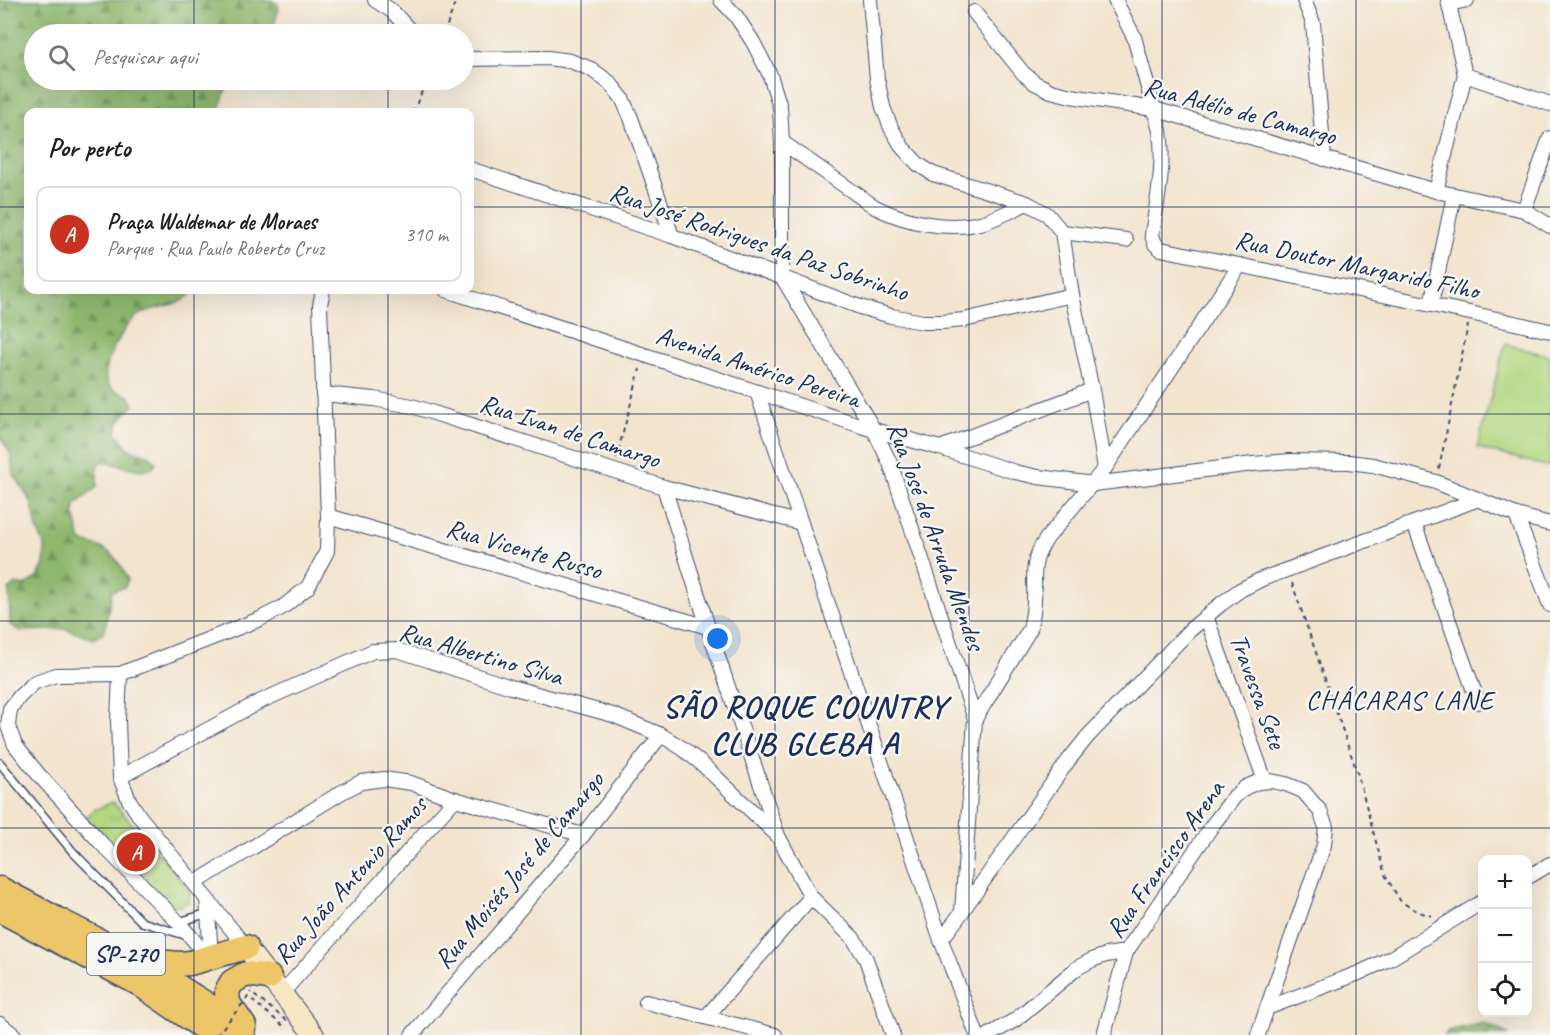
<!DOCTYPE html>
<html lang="pt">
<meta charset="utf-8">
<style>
body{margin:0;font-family:Caveat,sans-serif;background:#f6f6f6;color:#202124}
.controls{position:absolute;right:18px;bottom:18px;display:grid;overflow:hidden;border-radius:12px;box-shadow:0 6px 24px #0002}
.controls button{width:54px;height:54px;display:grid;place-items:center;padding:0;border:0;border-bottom:2px solid #e0e0e0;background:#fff;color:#202124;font:30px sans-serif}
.you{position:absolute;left:718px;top:639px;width:21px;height:21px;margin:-15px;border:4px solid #fff;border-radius:50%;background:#1a73e8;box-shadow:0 0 0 9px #1a73e833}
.badge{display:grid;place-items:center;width:39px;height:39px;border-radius:50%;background:#c8321e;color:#fff;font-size:20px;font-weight:700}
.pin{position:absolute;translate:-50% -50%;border:3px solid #fff;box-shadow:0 2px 6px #0006}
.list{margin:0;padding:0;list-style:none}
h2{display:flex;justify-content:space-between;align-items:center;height:78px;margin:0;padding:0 24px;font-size:26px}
h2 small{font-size:20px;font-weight:400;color:#757577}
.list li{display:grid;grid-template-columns:39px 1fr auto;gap:18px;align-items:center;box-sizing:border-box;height:96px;margin:0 12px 12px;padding:0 12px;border:2px solid #e0e0e0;border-radius:12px}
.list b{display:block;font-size:22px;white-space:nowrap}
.list p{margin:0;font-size:20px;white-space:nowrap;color:#757577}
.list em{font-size:20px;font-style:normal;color:#757577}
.icon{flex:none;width:33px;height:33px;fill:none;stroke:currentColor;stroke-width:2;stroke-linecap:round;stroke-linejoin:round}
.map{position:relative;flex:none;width:1550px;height:1035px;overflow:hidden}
.search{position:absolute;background:#fff;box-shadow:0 6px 24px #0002;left:24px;top:24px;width:450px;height:66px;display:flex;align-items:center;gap:15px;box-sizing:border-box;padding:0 21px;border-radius:33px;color:#757577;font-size:22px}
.panel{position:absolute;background:#fff;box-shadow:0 6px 24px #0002;left:24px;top:108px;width:450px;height:186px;border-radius:12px}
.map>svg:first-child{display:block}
</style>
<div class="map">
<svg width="1550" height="1035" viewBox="0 0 1550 1035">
<defs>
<pattern id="grass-tufts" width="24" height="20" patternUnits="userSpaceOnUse" patternTransform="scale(1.5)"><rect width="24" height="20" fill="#b3d780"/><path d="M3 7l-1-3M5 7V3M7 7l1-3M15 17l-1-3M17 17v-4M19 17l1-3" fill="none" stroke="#99b971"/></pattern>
<pattern id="forest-firs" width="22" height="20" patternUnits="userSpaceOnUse" patternTransform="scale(1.5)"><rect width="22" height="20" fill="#8eb86e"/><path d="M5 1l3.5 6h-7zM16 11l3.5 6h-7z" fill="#73965e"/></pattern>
</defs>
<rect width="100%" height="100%" fill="#f6f6f2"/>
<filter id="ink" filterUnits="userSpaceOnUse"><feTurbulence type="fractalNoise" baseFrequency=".0167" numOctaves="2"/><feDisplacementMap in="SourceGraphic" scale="12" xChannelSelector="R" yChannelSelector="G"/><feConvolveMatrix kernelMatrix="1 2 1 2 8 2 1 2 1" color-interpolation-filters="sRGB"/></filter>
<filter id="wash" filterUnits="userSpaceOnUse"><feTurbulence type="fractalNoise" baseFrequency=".008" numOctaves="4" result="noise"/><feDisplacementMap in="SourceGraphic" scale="24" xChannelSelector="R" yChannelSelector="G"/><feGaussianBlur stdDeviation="1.35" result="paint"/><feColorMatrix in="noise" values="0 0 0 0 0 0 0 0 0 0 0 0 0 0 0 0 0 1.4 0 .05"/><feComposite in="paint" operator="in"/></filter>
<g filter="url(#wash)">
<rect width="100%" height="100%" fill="#f3e4cd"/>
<path fill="url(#grass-tufts)" stroke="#67836f" stroke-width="1.5" d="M 113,802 L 181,879 L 190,893 L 189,901 C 177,910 172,906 160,900 L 86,818 L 94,810 Z"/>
<g fill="url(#forest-firs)" stroke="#547466" stroke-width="1.5">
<path d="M 0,0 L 271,0 L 278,4 L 279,10 C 275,19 273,25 276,34 L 34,34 L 34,80 L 225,80 L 226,89 L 220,107 L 220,112 L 28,112 L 28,290 L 195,290 C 191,293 186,299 181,301 C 168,307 148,308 137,316 C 124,326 100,366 107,381 C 111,391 120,393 129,396 L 134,405 L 119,421 L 116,433 L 129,449 L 150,456 L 156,463 L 153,468 L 140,470 L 101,461 L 97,466 L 97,487 L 75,505 L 74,513 L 81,542 C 108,547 116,554 128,580 L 125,587 L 112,591 L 105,628 L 101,635 L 93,639 L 65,629 L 21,631 L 10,625 L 9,589 L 15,584 L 25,586 L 37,577 L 44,565 L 45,547 L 37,529 L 32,504 L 14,474 L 10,453 L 0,436 Z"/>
<path d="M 1484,1023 L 1510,1035 L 1445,1035 L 1448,1031 Z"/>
</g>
<path fill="#b3d780" stroke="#67836f" stroke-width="1.5" d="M 1505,344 L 1550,356 L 1550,467 L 1477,448 Z"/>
</g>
<g filter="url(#ink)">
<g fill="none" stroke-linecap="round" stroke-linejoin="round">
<g stroke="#3b4a6f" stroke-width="10">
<g id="lane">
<path d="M 0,763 L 73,852 L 142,922 L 188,936"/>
<path d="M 176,923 L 208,913"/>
</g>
</g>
<g stroke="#3b4a6f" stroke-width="16">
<g id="street">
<path d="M 375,0 L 392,11 L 413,34"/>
<path d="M 721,0 L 736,16 L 753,42 L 770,75 L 780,107 L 782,142 L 782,277 L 874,430 L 890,463 L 975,719 L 962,912 L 941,940"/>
<path d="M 870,0 L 877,79 L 883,107 L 891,128 L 903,148 L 918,164 L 933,174 L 1027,203 L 1047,214 L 1062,232 L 1072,295 L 1092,390 L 1105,468 L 1047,538 C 1041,547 1036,555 1035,565 C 1033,577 1035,588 1034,600 C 1034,610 1032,619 1030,629 L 975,719"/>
<path d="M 1115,0 L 1134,37 L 1160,131 C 1165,166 1157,201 1152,235 L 1155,244 L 1161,249 L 1470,313 L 1550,331"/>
<path d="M 1304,0 L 1313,23 L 1324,159"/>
<path d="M 1449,4 L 1467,0"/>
<path d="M 974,12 L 1023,73 L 1035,83 L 1051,91 L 1071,96 L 1154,109 L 1436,191 L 1524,210 L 1550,226"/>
<path d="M 464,59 L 548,58 L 570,61 L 591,69 L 610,83 L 622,98 L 631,118 L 672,236"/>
<path d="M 1465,75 L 1550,104"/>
<path d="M 782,142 L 875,207 C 905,222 947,231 980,223 C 996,219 1012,210 1027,203"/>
<path d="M 470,169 L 672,236 L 860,307 L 891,316 L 923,322 L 942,322 L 964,320 L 1072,295"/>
<path d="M 1436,191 L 1465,75 L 1448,0"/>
<path d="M 1524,210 L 1550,138"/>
<path d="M 1062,232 L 1126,240"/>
<path d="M 446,290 L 874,430 L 940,448 L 1015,472 L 1038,477 L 1094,484 L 1253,464 L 1290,461 L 1349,462 L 1373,465 L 1436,482 L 1516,515 L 1550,524"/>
<path d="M 1431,305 L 1454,195"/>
<path d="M 757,392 L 941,940 L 977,1035"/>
<path d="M 323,394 L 374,399 L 412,406 L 664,487 L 801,523"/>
<path d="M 940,448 L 1092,390"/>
<path d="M 1105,468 L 1240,265"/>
<path d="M 664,487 L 708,627 L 778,836 L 811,897 L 853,938 L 866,959 L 893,1035"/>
<path d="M 1516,515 L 1550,605"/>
<path d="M 328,516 L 708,627"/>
<path d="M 1414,523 L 1478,702"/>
<path d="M 1206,616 L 1265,781"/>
<path d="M 120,674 L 56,675 L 35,682 L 20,696 L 10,709 L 8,726 L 15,745 L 39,775 L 102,844 L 178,922 L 208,957"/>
<path d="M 120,777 L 259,702 L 373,651 L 397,650 L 511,687 L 613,715 L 661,735 L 682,748 L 702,764 L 778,836"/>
<path d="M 1528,877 L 1550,864"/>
<path d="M 195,883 L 342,792 L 361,782 L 384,779 L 411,783 L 455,799 L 583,835"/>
<path d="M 207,899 L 210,941 L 208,957"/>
<path d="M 963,910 L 1068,761 L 1088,736 L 1190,630 L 1221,604 L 1240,590 L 1262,579 L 1476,500"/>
<path d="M 246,947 L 140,817 L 129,800 L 120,777 L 118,721 L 120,674 L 260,619 L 283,607 L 308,587 L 327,551 L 328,516 L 320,305 L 323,290"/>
<path d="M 282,993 L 455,799"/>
<path d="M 646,1002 L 775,1035"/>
<path d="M 706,1017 L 811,897"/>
<path d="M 0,1024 L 14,1035"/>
<path d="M 412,1035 L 583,835 L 661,735"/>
<path d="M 989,1035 L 1015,1020 L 1077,968 L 1092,960 L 1106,955 L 1126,952"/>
<path d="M 1104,1035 L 1126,952 L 1214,823 L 1235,796 L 1246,787 L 1258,782 L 1271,781 L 1286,784 L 1303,791 L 1320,811 L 1326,827 L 1324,845 L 1267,1008"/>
<path d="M 1258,1035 L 1267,1008 L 1359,973 L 1391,958 L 1482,902"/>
</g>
</g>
<g stroke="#3b4a6f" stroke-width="22">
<path id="secondary" d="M 246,947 L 314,1035"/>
</g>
<g stroke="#3b4a6f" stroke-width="27">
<g id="highway">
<path d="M 0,889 L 56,919 L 127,955 L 212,1008 L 243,1035"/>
<path d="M 0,910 L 140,984 L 214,1035"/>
<path d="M 140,958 L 159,962 L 178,964 L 190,963 L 246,947"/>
<path d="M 244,1026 L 228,1003 L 227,991 L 232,982 L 246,974 L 269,977"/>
</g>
</g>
<g stroke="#3b4a6f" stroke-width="2" stroke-dasharray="4.5 4.5" stroke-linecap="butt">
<path d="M 444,34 L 456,0"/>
<path d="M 413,112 L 427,80"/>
<path d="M 616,459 L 640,369"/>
<path d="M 1439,469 L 1468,325"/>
<path d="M 1292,583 L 1357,772 L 1385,875 L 1401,902 L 1419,912 L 1432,916"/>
</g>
<use href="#lane" stroke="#fff" stroke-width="7"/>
<use href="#street" stroke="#fff" stroke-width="14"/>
<use href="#secondary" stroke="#f7e8c3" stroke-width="20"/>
<use href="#highway" stroke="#ecc669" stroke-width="24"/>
<path stroke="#3b4a6f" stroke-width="2" stroke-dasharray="4.5 4.5" stroke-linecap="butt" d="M 217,1035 L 248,997 L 282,1025 L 286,1020 L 250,992"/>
</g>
</g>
<path fill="none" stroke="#1b2f5e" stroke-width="1.5" stroke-opacity="0.55" d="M 194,0 L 194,34M 388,0 L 388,34M 581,0 L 581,1035M 775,0 L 775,1035M 969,0 L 969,1035M 1162,0 L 1162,1035M 1356,0 L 1356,1035M 194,80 L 194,112M 388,80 L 388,112M 0,207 L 28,207M 470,207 L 1550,207M 194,290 L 194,1035M 388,290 L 388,1035M 0,414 L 1550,414M 0,621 L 1550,621M 0,828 L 1550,828"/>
<g text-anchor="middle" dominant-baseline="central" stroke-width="5" stroke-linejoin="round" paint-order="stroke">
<rect fill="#f6f6f2" stroke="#5d6b8a" stroke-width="1.5" x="87" y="933" width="78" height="42" rx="4.5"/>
<g font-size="24" font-weight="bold" fill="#1b2f5e">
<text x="126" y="954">SP-270</text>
</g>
<g font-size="26" fill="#1b2f5e" stroke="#f6f6f2">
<text transform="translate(1240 111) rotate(15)">Rua Adélio de Camargo</text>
<text transform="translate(759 242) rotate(19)">Rua José Rodrigues da Paz Sobrinho</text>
<text transform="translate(1357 265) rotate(12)">Rua Doutor Margarido Filho</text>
<text transform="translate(758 367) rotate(18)">Avenida Américo Pereira</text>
<text transform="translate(570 431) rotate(18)">Rua Ivan de Camargo</text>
<text transform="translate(936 536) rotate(70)">Rua José de Arruda Mendes</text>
<text transform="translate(524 549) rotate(16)">Rua Vicente Russo</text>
<text transform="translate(481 654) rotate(16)">Rua Albertino Silva</text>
<text transform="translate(1258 691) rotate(70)">Travessa Sete</text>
<text transform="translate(1165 859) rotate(-55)">Rua Francisco Arena</text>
<text transform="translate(519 870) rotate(-50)">Rua Moisés José de Camargo</text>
<text transform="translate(350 880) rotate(-48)">Rua João Antonio Ramos</text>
</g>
<g font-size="27" letter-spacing="1.5" fill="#1b2f5e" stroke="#f6f6f2">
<text x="1400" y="700">CHÁCARAS LANE</text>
</g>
<g font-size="32" font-weight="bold" letter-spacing="1.5" fill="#1b2f5e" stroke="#f6f6f2">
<text x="805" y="706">SÃO ROQUE COUNTRY<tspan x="805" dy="37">CLUB GLEBA A</tspan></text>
</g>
</g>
</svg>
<div class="controls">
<button>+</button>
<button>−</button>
<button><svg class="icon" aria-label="locate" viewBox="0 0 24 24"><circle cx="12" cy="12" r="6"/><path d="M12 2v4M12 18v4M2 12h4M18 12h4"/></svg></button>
</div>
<div class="you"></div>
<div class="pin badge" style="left:136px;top:852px">A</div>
<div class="search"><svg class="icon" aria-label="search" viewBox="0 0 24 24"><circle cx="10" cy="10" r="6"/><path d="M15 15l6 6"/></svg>Pesquisar aqui</div>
<section class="panel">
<h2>Por perto<small></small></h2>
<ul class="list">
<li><span class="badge">A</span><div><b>Praça Waldemar de Moraes</b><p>Parque · Rua Paulo Roberto Cruz</p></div><em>310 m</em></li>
</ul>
</section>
</div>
